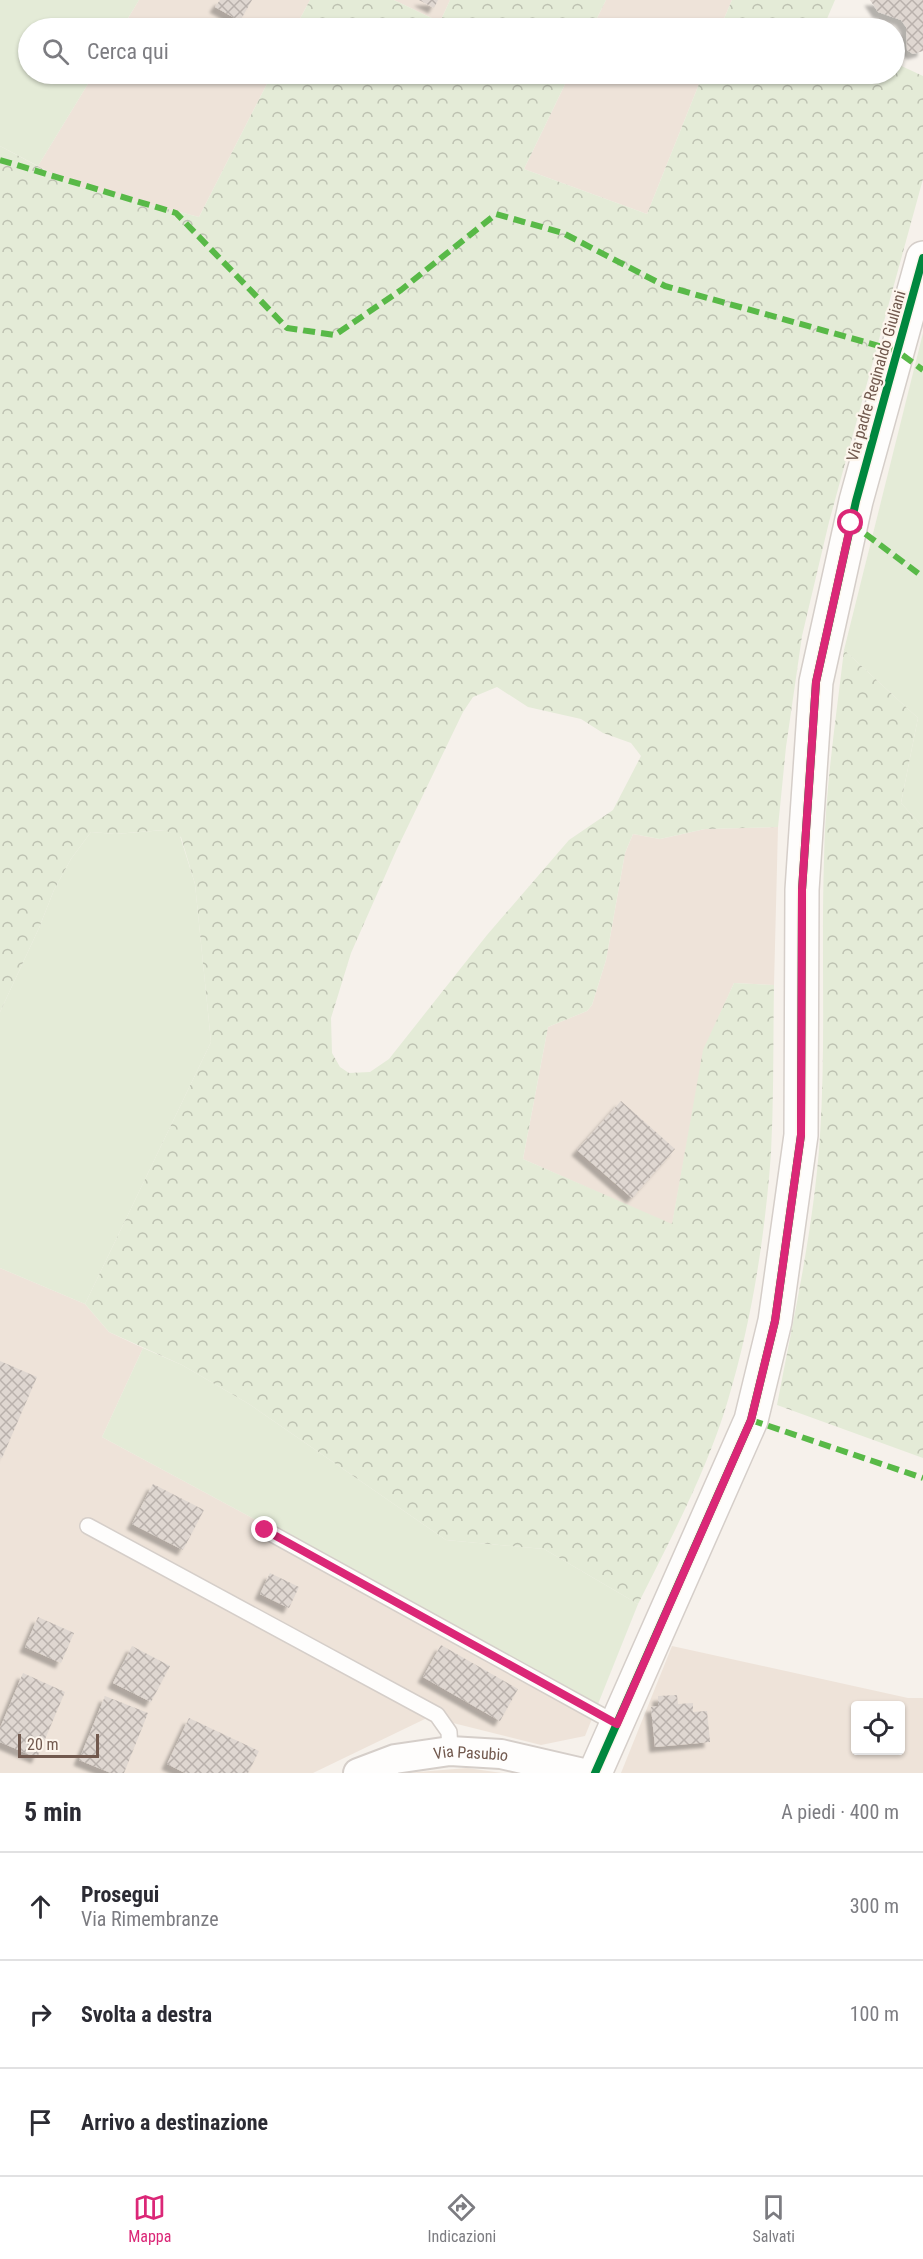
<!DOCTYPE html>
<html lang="it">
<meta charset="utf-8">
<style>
body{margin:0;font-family:"Roboto Condensed",sans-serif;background:#f2f2f3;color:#2b2b33}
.controls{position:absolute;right:18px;bottom:18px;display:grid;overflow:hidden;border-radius:6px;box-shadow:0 2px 4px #0004}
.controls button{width:54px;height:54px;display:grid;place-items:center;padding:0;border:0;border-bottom:2px solid #e1e1e2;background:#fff;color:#2b2b33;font:30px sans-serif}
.scale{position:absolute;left:18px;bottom:15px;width:81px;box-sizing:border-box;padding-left:6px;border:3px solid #71594e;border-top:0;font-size:16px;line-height:21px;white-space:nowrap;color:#71594e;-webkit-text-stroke:4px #fdf6ed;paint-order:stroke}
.stop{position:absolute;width:18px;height:18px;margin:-14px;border:4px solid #db2777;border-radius:50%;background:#fff}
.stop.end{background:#db2777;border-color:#fff;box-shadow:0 2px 6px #0008}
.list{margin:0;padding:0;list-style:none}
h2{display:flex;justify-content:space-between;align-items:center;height:78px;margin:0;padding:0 24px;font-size:26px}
h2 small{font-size:20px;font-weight:400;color:#7c7c81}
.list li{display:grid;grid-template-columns:39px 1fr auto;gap:18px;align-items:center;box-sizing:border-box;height:108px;padding:0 24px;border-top:2px solid #e1e1e2}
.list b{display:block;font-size:22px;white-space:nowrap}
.list p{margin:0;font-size:20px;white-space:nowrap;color:#7c7c81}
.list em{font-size:20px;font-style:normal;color:#7c7c81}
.icon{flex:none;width:33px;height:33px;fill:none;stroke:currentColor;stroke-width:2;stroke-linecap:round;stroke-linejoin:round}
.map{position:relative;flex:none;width:923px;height:1773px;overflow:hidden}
.search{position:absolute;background:#fff;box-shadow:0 2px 4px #0004;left:18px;right:18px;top:18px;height:66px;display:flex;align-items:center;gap:15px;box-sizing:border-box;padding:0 21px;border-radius:33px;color:#7c7c81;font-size:22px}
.sheet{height:402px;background:#fff}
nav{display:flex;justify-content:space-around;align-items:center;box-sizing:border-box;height:84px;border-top:2px solid #e1e1e2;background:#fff;font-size:16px;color:#7c7c81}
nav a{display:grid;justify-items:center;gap:3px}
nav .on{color:#db2777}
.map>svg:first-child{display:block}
</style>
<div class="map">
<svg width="923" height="1773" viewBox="0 0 923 1773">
<defs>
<pattern id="forest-crowns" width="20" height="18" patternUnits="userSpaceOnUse" patternTransform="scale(1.5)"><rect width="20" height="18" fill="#e4ebd7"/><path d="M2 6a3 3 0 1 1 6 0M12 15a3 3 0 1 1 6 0" fill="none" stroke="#bdc1b1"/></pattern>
<pattern id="building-cross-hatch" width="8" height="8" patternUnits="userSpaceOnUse" patternTransform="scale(1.5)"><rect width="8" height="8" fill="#dfd7d1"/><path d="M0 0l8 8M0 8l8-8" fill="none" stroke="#b9b1ac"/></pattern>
<filter id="shadow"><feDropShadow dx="-5.5" dy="5.5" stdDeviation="1.5" flood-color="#0004"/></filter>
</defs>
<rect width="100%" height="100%" fill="#f6f1eb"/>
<g fill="#eee3d9" fill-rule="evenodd">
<path d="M 139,0 L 310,0 L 295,28 L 122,28 Z"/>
<path d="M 394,0 L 450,0 L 440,22 Z"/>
<path d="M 606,0 L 732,0 L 720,28 L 592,28 Z"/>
<path d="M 94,74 L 272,74 L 199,217 L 73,185 L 38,166 Z"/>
<path d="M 570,74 L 703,74 L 647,214 L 524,169 Z"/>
<path d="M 778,827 L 774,985 L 734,983 L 704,1050 L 672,1225 L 523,1159 L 548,1027 L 587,1011 L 592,1005 L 606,960 L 625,853 L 633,834 L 660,839 L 705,829 Z"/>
<path d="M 0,1268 L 85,1304 L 109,1332 L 143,1348 L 102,1437 L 598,1704 L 585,1736 L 541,1745 L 429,1717 L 313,1773 L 0,1773 Z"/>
<path d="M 672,1646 L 908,1698 L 923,1698 L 923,1773 L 621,1773 ZM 856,1706 L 900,1706 L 900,1750 L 856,1750 Z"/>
<path d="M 467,1768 L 502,1773 L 406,1773 Z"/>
</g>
<g fill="#e4ebd7">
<path d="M 0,0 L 139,0 L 122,28 L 28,28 L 28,74 L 94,74 L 38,166 L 0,146 Z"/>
<path d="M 923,333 L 923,827 L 901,803 L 918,718 L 844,650 Z"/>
<path d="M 165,830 L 180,836 L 195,884 L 211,1042 L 85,1304 L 0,1268 L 0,1012 L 39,928 L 54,890 L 71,859 L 91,832 L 115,834 Z"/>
<path d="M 143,1348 L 182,1365 L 249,1404 L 446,1540 L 544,1549 L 638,1604 L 598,1704 L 102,1437 Z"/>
</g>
<g fill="url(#forest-crowns)" fill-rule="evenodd">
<path d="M 310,0 L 394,0 L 440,22 L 450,0 L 606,0 L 592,28 L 295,28 Z"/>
<path d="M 732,0 L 835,0 L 823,28 L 720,28 Z"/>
<path d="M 895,63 L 923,76 L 923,179 L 829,522 L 802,636 L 786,747 L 778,827 L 705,829 L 660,839 L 633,834 L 625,853 L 606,960 L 592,1005 L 587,1011 L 548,1027 L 523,1159 L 672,1224 L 703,1050 L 734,983 L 774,985 C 773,1041 774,1097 771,1153 C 765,1236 752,1320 728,1400 C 707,1471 671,1538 638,1604 L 544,1549 L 446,1540 L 249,1404 L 182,1365 L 109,1332 L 85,1304 L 211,1042 L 195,884 L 181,837 L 164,830 L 115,834 L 91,832 L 71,859 L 54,890 L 39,928 L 0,1012 L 0,146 L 73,185 L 199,217 L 272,74 L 570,74 L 524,169 L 647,214 L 703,74 L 894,74 ZM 497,687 L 528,707 L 581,719 L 603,733 L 631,743 L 641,756 L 613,810 L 569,840 L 487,935 L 389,1059 L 370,1072 L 349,1073 L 340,1067 L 332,1053 L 331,1018 L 351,953 L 396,851 L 463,712 L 473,697 Z"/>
<path d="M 844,650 L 918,718 L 901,803 L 923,827 L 923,1458 L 777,1405 C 794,1316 814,1227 820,1136 C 826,1044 821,951 824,859 C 825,789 836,719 844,650 Z"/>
</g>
<g fill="url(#building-cross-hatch)" filter="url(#shadow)">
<path d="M 220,0 L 252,0 L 240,21 L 215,7 Z"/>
<path d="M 419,0 L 438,0 L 434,8 Z"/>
<path d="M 870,0 L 923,0 L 923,51 L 913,54 L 907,50 L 906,27 L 901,20 L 878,12 Z"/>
<path d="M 621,1101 L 675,1149 L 632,1198 L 577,1150 Z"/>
<path d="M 0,1361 L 37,1377 L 2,1458 L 0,1457 Z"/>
<path d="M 153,1484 L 204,1510 L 183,1550 L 132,1524 Z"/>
<path d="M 270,1573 L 299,1587 L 289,1608 L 260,1594 Z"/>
<path d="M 38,1617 L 74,1633 L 61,1663 L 25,1647 Z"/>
<path d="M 441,1645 L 518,1689 L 500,1721 L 423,1677 Z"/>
<path d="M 132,1646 L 170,1666 L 151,1702 L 113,1683 Z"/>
<path d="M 23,1673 L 65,1692 L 37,1758 L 0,1742 L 0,1728 Z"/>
<path d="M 677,1695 L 678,1704 L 693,1703 L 693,1712 L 707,1711 L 710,1742 L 655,1747 L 651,1707 L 658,1706 L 658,1696 Z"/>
<path d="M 105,1696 L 148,1713 L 124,1773 L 111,1773 L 79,1760 Z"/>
<path d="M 189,1718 L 259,1751 L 248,1773 L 185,1773 L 167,1764 Z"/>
</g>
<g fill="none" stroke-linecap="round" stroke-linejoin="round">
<g stroke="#d5cec9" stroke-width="18">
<g id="service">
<path d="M 88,1526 L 437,1715 L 449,1732 L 450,1751"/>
<path d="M 265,1530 L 617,1724"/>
</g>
</g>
<g stroke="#d5cec9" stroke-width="32">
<g id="minor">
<path id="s1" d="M 358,1773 L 395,1759 L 450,1751 L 501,1754 L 583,1773"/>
</g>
</g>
<g stroke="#d5cec9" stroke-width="36">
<path id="tertiary" d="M 595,1773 L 751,1420 L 775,1321 L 801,1135 L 802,890 L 816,682 L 856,501 L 923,258"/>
</g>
<use href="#service" stroke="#fefdfc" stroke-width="15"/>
<use href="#minor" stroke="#fefdfc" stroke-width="28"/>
<use href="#tertiary" stroke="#fefdfc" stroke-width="33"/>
<g stroke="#58b947" stroke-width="6" stroke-dasharray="12 6" stroke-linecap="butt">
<path d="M 0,160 L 176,213 L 287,328 L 335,335 L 401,290 L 496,214 L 563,233 L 665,286 L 897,351 L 923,370"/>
<path d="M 851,523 L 923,577"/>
<path d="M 751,1420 L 923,1478"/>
</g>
<g stroke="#fdf6ed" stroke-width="11">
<path id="cycleway" d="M 595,1773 L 751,1420 L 775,1321 L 801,1135 L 802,890 L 816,682 L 856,501 L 923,258"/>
</g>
<use href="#cycleway" stroke="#00873e" stroke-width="8"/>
</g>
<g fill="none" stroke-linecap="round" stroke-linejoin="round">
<path stroke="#db2777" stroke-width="8" d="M 265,1530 L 617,1724 L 751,1420 L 775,1321 L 801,1135 L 802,890 L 816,682 L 851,523"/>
</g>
<g text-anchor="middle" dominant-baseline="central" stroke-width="4.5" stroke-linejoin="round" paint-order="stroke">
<g font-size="16" fill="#71594e" stroke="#fdf6ed">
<text transform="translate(876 376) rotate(-74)">Via padre Reginaldo Giuliani</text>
<text stroke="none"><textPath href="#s1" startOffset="116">Via Pasubio</textPath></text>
</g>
</g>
</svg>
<div class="controls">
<button><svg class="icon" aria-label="locate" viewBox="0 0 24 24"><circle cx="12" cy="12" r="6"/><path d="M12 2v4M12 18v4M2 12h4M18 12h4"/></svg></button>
</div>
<div class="scale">20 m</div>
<div class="stop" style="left:851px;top:523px"></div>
<div class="stop end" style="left:265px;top:1530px"></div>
<div class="search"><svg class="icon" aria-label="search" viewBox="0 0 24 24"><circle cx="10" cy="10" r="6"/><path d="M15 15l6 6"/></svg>Cerca qui</div>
</div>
<section class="sheet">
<h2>5 min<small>A piedi · 400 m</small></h2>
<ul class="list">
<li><svg class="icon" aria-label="ahead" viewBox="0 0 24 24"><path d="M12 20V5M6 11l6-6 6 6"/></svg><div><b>Prosegui</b><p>Via Rimembranze</p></div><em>300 m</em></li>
<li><svg class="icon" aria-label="right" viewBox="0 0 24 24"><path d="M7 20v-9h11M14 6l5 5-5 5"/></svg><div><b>Svolta a destra</b></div><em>100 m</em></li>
<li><svg class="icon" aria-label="arrive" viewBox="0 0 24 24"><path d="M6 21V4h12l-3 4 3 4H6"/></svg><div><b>Arrivo a destinazione</b></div></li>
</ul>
</section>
<nav>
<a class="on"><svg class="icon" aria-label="map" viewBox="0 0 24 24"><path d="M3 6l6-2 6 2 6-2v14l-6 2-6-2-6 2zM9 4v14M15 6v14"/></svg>Mappa</a>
<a><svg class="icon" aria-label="directions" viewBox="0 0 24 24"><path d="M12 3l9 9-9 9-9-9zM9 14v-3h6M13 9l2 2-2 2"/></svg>Indicazioni</a>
<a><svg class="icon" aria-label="saved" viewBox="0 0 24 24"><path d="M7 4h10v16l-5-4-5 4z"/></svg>Salvati</a>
</nav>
